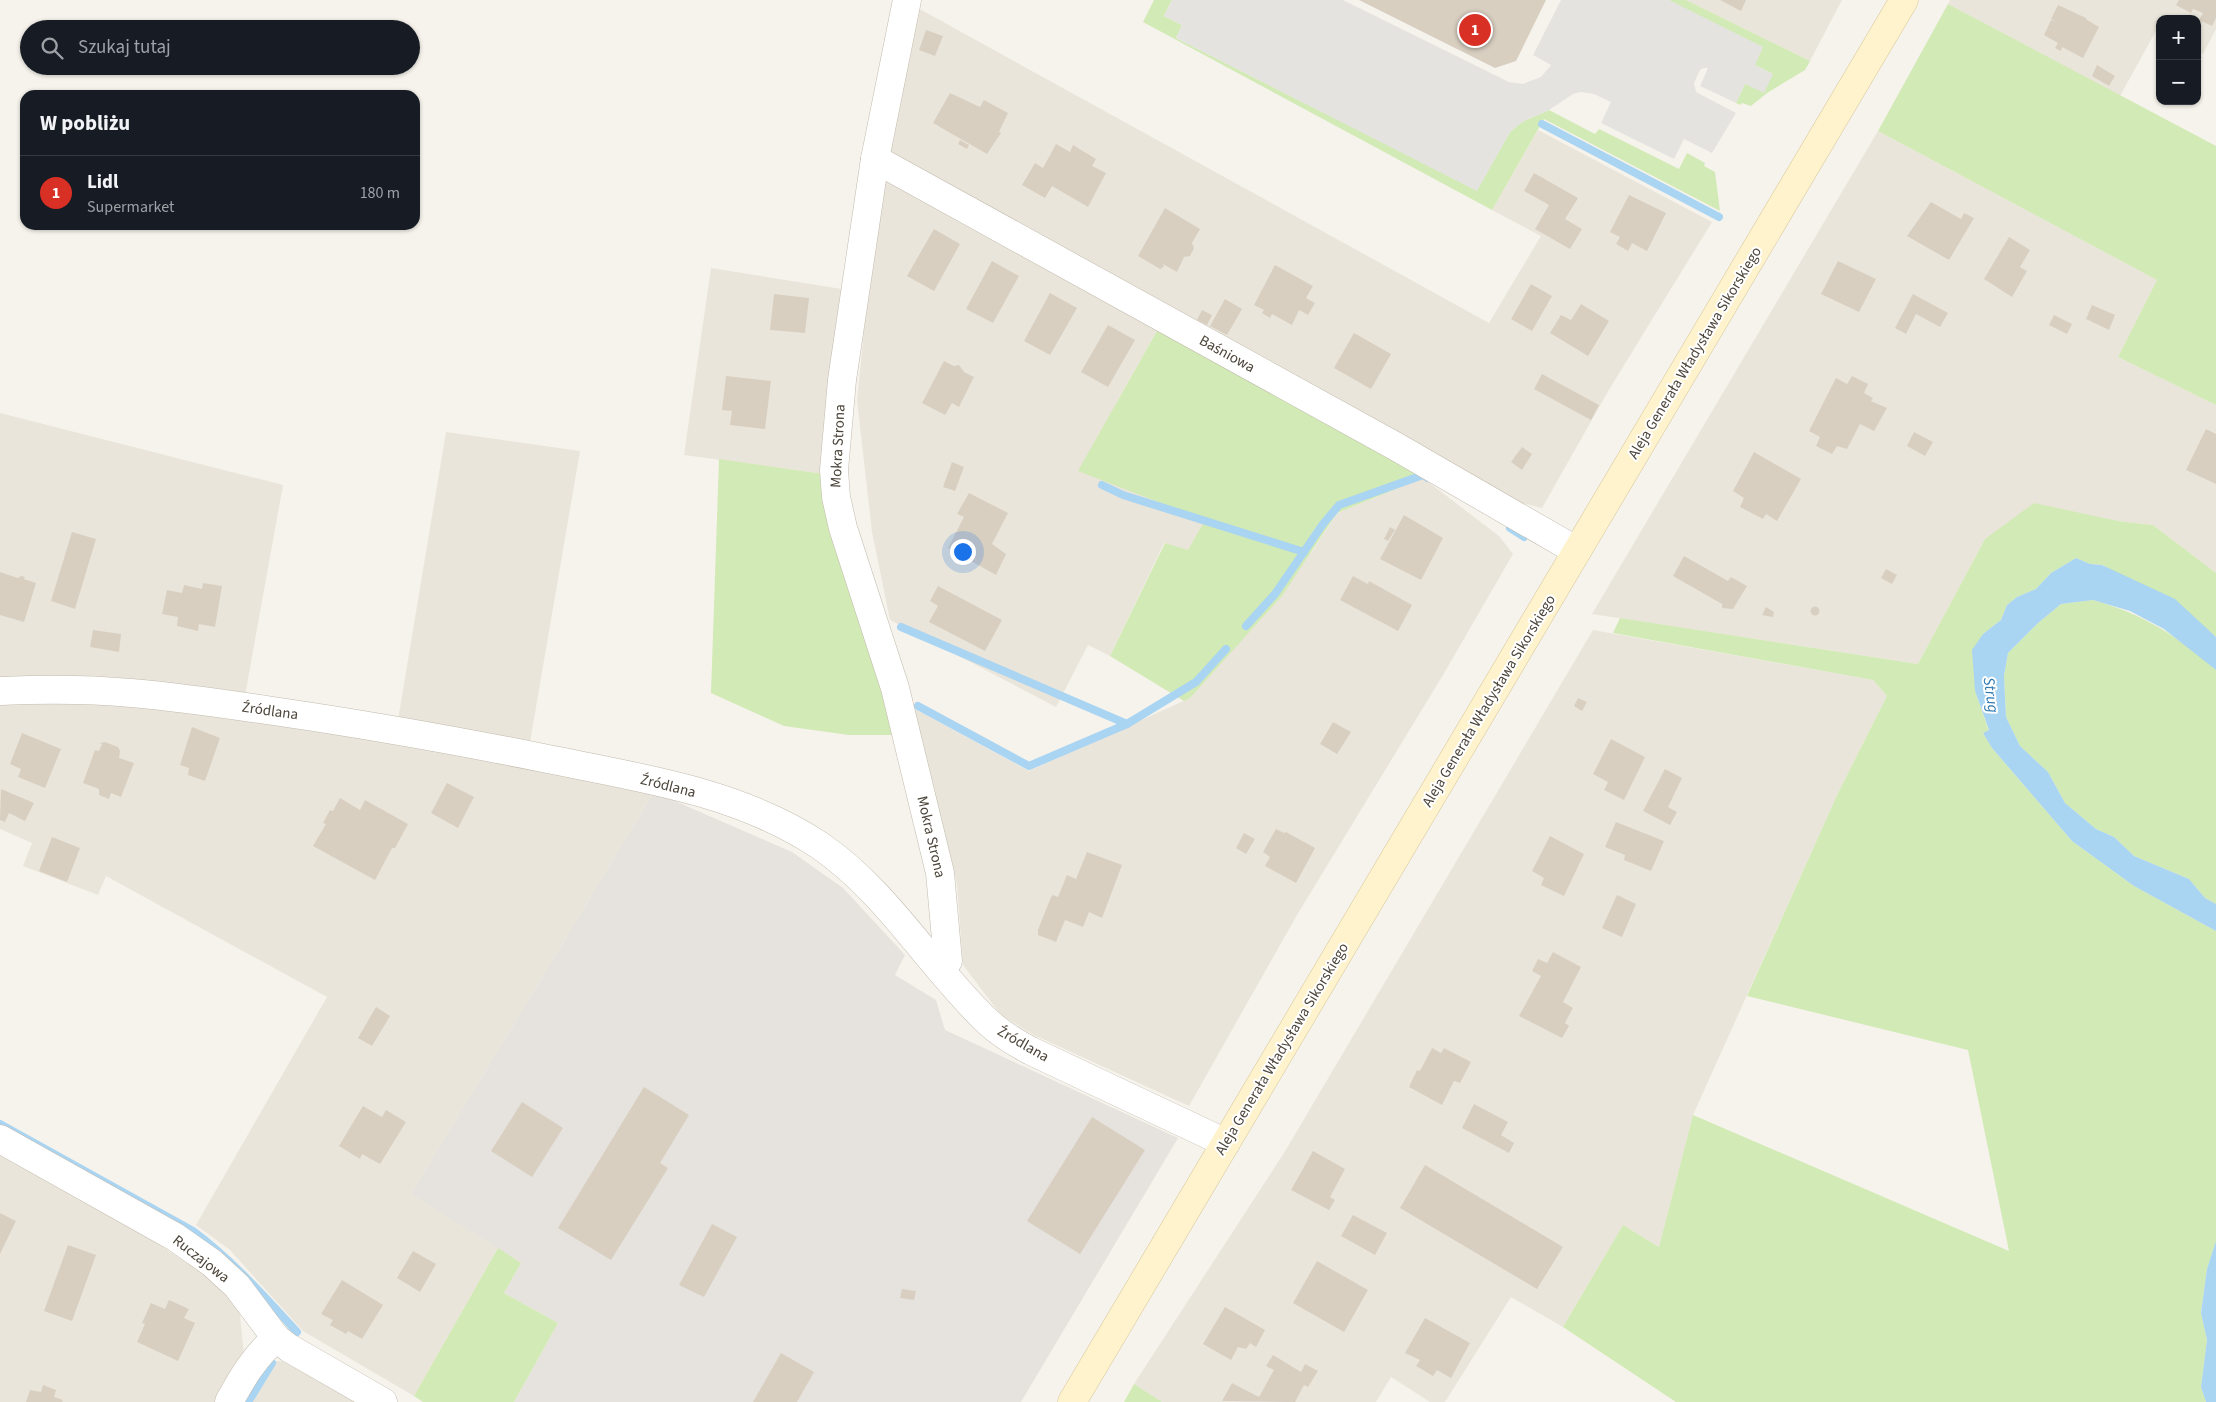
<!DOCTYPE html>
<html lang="pl">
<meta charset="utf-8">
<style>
body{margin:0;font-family:"Source Sans 3",sans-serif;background:#242831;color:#f1f3f6}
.controls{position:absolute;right:15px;top:15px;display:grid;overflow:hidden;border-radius:10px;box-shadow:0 1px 4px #0004}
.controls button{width:45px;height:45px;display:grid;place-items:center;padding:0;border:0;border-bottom:1px solid #363941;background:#171b24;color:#f1f3f6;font:25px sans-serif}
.you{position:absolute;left:962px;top:551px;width:18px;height:18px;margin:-12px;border:4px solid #fff;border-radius:50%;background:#1a73e8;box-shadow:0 0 0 8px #1a73e833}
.badge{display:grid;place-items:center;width:32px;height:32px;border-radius:50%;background:#d93025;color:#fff;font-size:16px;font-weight:700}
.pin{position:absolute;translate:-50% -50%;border:2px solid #fff;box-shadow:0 1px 5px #0006}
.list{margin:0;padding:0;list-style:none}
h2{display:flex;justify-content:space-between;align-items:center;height:65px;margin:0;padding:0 20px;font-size:21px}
h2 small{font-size:16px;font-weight:400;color:#9ea1a6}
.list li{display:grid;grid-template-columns:32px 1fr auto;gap:15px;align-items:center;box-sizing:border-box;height:75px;padding:0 20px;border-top:1px solid #363941}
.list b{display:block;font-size:19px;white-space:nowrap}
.list p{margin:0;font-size:16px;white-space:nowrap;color:#9ea1a6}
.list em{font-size:16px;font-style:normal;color:#9ea1a6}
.icon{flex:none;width:28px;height:28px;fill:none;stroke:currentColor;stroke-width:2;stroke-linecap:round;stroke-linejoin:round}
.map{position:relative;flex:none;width:2216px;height:1402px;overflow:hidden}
.search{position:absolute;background:#171b24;box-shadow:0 1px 4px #0004;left:20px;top:20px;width:400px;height:55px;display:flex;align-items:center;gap:12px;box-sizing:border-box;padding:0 18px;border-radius:28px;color:#9ea1a6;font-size:19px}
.panel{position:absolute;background:#171b24;box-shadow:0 1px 4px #0004;left:20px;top:90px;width:400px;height:140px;border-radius:15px}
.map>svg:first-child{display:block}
</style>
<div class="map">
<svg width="2216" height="1402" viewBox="0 0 2216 1402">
<rect width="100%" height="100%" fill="#f6f3ec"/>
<g fill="#eae5da">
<path d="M 1686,0 L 1842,0 L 1810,61 Z"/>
<path d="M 1950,0 L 2216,0 L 2216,29 L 2203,54 L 2197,51 L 2197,19 L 2160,19 L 2160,30 L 2157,29 L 2120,96 L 1948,4 Z"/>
<path d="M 916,7 L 1489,323 L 1541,236 L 1492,210 L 1538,130 L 1712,222 L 1610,388 L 1542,508 L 1518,502 L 885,153 Z"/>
<path d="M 1878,131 L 2157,280 L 2118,357 L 2216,405 L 2216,573 L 2153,525 L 2118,521 L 1985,539 L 1918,664 L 1592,614 Z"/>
<path d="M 880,175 L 1158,329 L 1116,403 L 1205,520 L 1188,551 L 1164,543 L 1110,656 L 1088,645 L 1056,707 L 890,620 L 872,532 L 857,400 Z"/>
<path d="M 711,268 L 848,290 L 824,474 L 684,455 Z"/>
<path d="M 0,413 L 283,485 L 244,701 L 0,679 Z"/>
<path d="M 446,432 L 580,451 L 529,748 L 398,720 Z"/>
<path d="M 1423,478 L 1499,536 L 1513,554 L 1443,675 L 1297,915 L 1189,1106 L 1034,1035 L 1001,1015 L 963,965 L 957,884 L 913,708 L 1029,771 L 1190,698 L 1314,549 L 1337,513 Z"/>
<path d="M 1593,630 L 1873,680 L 1887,696 L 1838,793 L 1693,1115 L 1659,1247 L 1623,1225 L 1563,1327 L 1511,1297 L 1445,1402 L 1430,1402 L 1391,1377 L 1376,1402 L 1162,1402 L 1134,1384 L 1284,1153 Z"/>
<path d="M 35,701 L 142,707 L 241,716 L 513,763 L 654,792 L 411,1194 L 498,1248 L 414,1396 L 303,1331 L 230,1250 L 196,1225 L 327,997 L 106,876 L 98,895 L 23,866 L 32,843 L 0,829 L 0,703 Z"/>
<path d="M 0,1151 L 85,1197 L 215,1281 L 239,1307 L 244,1354 L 219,1402 L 0,1402 Z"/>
<path d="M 278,1361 L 294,1362 L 356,1402 L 245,1402 L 267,1364 Z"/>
</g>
<path fill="#e6e2dd" d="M 654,792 L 792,852 L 843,888 L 905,955 L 895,975 L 936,1000 L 945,1030 L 1178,1138 L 1021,1402 L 514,1402 L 558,1323 L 504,1293 L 521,1263 L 411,1194 Z"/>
<g fill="#d2eab5">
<path d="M 1154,0 L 1172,0 L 1164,16 L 1182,25 L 1176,38 L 1477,190 L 1510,132 L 1522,122 L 1549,110 L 1595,134 L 1599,129 L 1679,169 L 1687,153 L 1705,163 L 1704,166 L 1715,172 L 1720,211 L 1544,119 L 1492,210 L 1143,22 Z"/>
<path d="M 1669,0 L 1686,0 L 1810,61 L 1805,70 L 1767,93 L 1751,106 L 1742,103 L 1740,105 L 1736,103 L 1745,84 L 1773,74 L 1755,65 Z"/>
<path d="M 1948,4 L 2216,146 L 2216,405 L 2118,357 L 2157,280 L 1878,131 Z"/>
<path d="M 1158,329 L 1423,478 L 1337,513 L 1282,596 L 1190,698 L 1184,701 L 1110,656 L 1165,543 L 1188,550 L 1205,520 L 1078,471 Z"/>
<path d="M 719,459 L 824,474 L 898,735 L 849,735 L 784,726 L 711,693 Z"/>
<path d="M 2034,503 L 2118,521 L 2153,525 L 2216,573 L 2216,637 L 2202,626 L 2103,565 L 2090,564 L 2076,558 L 2051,573 L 2036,589 L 2017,597 L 2007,605 L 2001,620 L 1983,634 L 1975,691 L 1989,731 L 1983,733 L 1992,748 L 2072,841 L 2134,886 L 2216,931 L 2216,1241 L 2207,1269 L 2201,1313 L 2207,1340 L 2201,1387 L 2206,1402 L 1676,1402 L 1563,1327 L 1623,1225 L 1659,1247 L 1693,1115 L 2009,1251 L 1968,1050 L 1747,996 L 1838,793 L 1887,696 L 1873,680 L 1613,633 L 1620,618 L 1918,664 L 1985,539 Z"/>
<path d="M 2093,600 C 2145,615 2176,635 2216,670 L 2216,904 L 2205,898 L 2189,879 L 2134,856 L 2114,837 L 2096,829 L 2065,803 L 2048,772 L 2020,746 L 2006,717 L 2004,676 L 2008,653 L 2038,623 L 2061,604 Z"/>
<path d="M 498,1248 L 521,1263 L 504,1293 L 558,1323 L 514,1402 L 423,1402 L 414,1396 Z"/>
<path d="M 1134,1384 L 1162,1402 L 1124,1402 Z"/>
</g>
<path fill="#e5e3e0" d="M 1172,0 L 1343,0 L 1509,82 L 1523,84 L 1541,77 L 1551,65 L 1533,55 L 1561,0 L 1669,0 L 1763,47 L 1755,65 L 1773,74 L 1764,93 L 1745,84 L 1736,103 L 1700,86 L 1708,68 L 1704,68 L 1700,70 L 1694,83 L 1696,92 L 1736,113 L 1712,153 L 1684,139 L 1674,159 L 1601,123 L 1611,102 L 1594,94 L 1581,92 L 1573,94 L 1549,110 L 1522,122 L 1510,132 L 1477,191 L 1176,38 L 1182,25 L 1164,16 Z"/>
<g fill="#a9d4f2">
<path d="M 2076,558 L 2090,564 L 2102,565 L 2175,599 L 2216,637 L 2216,670 L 2164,629 L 2130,611 L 2093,600 L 2061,604 L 2038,623 L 2008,653 L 2004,676 L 2006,717 L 2020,746 L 2048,772 L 2065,803 L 2096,829 L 2114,837 L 2134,856 L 2189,879 L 2205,898 L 2216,904 L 2216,931 L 2134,886 L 2072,841 L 1992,748 L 1983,733 L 1989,730 L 1975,691 L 1972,650 L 1983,634 L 2001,620 L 2007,605 L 2017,597 L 2036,589 L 2051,573 Z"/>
<path d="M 2216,1241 L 2216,1402 L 2206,1402 L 2201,1387 L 2207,1340 L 2201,1313 L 2207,1269 Z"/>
</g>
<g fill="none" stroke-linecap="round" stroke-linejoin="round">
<g stroke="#a9d4f2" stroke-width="8">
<path d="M 1542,124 L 1719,217"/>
<path d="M 1102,485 L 1123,495 L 1304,552"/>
<path d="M 1510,528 L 1524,537"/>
<path d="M 1246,626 L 1275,594 L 1323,524 L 1339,505 L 1423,475 L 1428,478"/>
<path d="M 901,627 L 1127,724"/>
<path d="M 918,706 L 1029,766 L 1127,724 L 1196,682 L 1226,649"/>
<path d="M 0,1124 L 193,1231 C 232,1260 264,1296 297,1332"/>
<path d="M 248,1402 L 272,1363"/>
</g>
</g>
<g fill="#d8cfc1">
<path d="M 1359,0 L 1546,0 L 1516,61 L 1495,68 Z"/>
<path d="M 1720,0 L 1746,0 L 1741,11 Z"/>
<path d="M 2179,0 L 2216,0 L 2216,18 L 2212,26 L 2199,20 L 2203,13 L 2193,9 L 2191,13 L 2176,5 Z"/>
<path d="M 2058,5 L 2086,18 L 2087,20 L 2099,27 L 2083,58 L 2062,47 L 2061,51 L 2055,48 L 2058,43 L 2044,35 L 2051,20 L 2056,22 L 2051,19 Z"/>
<path d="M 926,30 L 943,36 L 935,56 L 919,50 Z"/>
<path d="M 2097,65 L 2115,76 L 2109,86 L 2092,76 Z"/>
<path d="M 950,93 L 980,107 L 984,100 L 1008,113 L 999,132 L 1001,133 L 987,154 L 933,123 Z"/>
<path d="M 960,140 L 969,145 L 967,149 L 958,144 Z"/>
<path d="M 1056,144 L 1070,152 L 1073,145 L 1096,159 L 1092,166 L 1106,173 L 1088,207 L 1052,186 L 1045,198 L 1022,185 L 1035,163 L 1043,168 Z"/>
<path d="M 1534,173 L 1578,198 L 1565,219 L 1582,229 L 1570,249 L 1535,229 L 1549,205 L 1524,191 Z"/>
<path d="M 1629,195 L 1666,213 L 1647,251 L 1632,243 L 1628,251 L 1616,244 L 1620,237 L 1610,232 Z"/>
<path d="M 1931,202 L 1961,219 L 1964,213 L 1974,218 L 1949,260 L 1907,236 Z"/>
<path d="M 1165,208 L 1200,229 L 1192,243 L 1194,248 L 1190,256 L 1184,257 L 1177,272 L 1163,264 L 1164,267 L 1160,269 L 1138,256 Z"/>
<path d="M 934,229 L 960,244 L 934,291 L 907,276 Z"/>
<path d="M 2009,237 L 2030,250 L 2020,267 L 2027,271 L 2012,297 L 1984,279 Z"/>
<path d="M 992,261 L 1019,276 L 993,323 L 966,309 Z"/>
<path d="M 1838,261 L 1876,279 L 1859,312 L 1821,294 Z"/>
<path d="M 1275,265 L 1313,286 L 1306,298 L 1315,303 L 1308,315 L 1299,310 L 1292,325 L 1272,314 L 1270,318 L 1262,313 L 1264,310 L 1254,305 Z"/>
<path d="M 1531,284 L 1552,296 L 1532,331 L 1511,319 Z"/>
<path d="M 1050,293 L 1077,308 L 1050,355 L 1024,341 Z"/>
<path d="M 774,294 L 809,298 L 805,333 L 770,330 Z"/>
<path d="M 1913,294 L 1948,313 L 1940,327 L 1916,314 L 1906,334 L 1895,328 Z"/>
<path d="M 1225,299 L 1242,309 L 1227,335 L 1210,326 Z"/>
<path d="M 1581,304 L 1609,321 L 1588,356 L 1550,333 L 1561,315 L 1571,320 Z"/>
<path d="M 2092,305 L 2115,315 L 2109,330 L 2086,319 Z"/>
<path d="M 1202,310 L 1212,315 L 1207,325 L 1197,320 Z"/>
<path d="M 2054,315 L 2072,324 L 2067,334 L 2049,325 Z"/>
<path d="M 1108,325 L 1135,340 L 1108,387 L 1081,372 Z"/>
<path d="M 1354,333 L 1391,354 L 1371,389 L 1334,368 Z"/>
<path d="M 944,361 L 954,366 L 959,365 L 964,372 L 974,377 L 959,407 L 952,403 L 945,415 L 922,403 Z"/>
<path d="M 1542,374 L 1599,405 L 1591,420 L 1534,389 Z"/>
<path d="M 726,376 L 771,381 L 765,429 L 730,425 L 732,411 L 722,410 Z"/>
<path d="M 1852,376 L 1868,384 L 1864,393 L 1873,398 L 1871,401 L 1887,408 L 1874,431 L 1860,424 L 1847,449 L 1837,446 L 1832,454 L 1816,446 L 1820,437 L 1809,431 L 1836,378 L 1847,384 Z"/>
<path d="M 2206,429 L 2216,434 L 2216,484 L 2186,470 Z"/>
<path d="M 1914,432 L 1933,442 L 1925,456 L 1907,446 Z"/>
<path d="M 1522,447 L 1532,454 L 1522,470 L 1511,462 Z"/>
<path d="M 1754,452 L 1801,479 L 1777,521 L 1766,514 L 1763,519 L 1740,507 L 1744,498 L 1733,491 Z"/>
<path d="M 952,462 L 964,467 L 955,491 L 943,487 Z"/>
<path d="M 969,493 L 1008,513 L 992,544 L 1006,554 L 996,575 L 948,548 L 964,517 L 957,514 Z"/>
<path d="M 1404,515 L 1443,538 L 1421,580 L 1380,559 Z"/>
<path d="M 1390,527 L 1395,530 L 1388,541 L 1384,539 Z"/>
<path d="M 72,532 L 96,539 L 75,609 L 51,601 Z"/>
<path d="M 1684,556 L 1728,581 L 1731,577 L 1747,586 L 1733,609 L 1722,608 L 1722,604 L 1673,576 Z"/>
<path d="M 1886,569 L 1897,575 L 1892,584 L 1881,578 Z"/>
<path d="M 0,572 L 18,578 L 21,576 L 25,577 L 24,579 L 36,583 L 24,622 L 0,615 Z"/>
<path d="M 1353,576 L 1368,584 L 1369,581 L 1412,605 L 1398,631 L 1340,600 Z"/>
<path d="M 203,583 L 222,586 L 215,627 L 199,624 L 198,631 L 177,626 L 178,617 L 162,614 L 167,590 L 182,593 L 184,585 L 202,589 Z"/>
<path d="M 938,586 L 1002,620 L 985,651 L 929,622 L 938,606 L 930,601 Z"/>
<circle cx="1815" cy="611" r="4.5"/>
<path d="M 1766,607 L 1774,612 L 1773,617 L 1762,615 Z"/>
<path d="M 93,630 L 121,634 L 119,652 L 90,647 Z"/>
<path d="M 1578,698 L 1587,702 L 1582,711 L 1574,706 Z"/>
<path d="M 1333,722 L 1351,732 L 1337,754 L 1320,744 Z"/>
<path d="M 192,727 L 220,738 L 205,781 L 188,775 L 189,768 L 180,765 Z"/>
<path d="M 22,733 L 61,749 L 45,788 L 18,777 L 21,769 L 10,764 Z"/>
<path d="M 1611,739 L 1645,757 L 1624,800 L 1604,790 L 1608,782 L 1593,774 Z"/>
<path d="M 105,742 L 118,747 L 120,751 L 119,758 L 134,763 L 121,797 L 111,793 L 109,799 L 99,795 L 99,789 L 83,783 L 95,750 L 99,751 L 102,744 L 100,743 Z"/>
<path d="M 1665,769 L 1682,778 L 1668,807 L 1677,812 L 1670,825 L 1643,811 Z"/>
<path d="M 447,783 L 474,797 L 458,828 L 431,813 Z"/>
<path d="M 1,789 L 34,803 L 25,821 L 9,813 L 5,822 L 0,820 Z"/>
<path d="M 340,798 L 360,810 L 365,800 L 408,824 L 395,848 L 392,848 L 375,880 L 313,846 L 326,824 L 323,823 L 330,810 L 333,811 Z"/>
<path d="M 1616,822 L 1664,841 L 1651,871 L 1624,860 L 1625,855 L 1605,847 Z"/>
<path d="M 1276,829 L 1284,833 L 1286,832 L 1315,848 L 1296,883 L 1265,866 L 1270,857 L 1263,852 Z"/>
<path d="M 1244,833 L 1255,839 L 1246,854 L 1236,848 Z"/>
<path d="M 1550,836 L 1584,854 L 1564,896 L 1541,885 L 1544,878 L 1532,871 Z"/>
<path d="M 52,837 L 80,848 L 67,882 L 39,871 Z"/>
<path d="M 1087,852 L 1122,865 L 1102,918 L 1089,912 L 1083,927 L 1065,920 L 1056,942 L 1038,935 L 1038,930 L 1051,897 L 1053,895 L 1058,897 L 1067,875 L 1076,879 Z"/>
<path d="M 1617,895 L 1636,904 L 1622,937 L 1602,928 Z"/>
<path d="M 1553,952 L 1581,967 L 1563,1002 L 1573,1008 L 1565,1023 L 1569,1026 L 1562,1038 L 1519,1016 L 1541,976 L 1532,971 L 1538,959 L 1547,963 Z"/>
<path d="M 376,1007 L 390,1016 L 372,1046 L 358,1038 Z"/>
<path d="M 1432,1048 L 1441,1053 L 1444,1048 L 1471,1062 L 1460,1083 L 1454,1081 L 1442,1105 L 1409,1087 L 1417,1070 L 1420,1071 Z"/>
<path d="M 644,1087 L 689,1115 L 660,1163 L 668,1168 L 611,1260 L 558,1228 Z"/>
<path d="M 522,1102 L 563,1128 L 532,1177 L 491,1151 Z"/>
<path d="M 1474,1104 L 1508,1122 L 1501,1135 L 1514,1143 L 1509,1153 L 1462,1128 Z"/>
<path d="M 363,1106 L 382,1117 L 386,1110 L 406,1122 L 380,1164 L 362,1154 L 360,1159 L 339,1146 Z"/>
<path d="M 1092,1117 L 1145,1150 L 1080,1254 L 1027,1221 Z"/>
<path d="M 1313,1151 L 1345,1169 L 1330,1197 L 1335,1200 L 1329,1210 L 1291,1190 Z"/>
<path d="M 1425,1165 L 1563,1247 L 1537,1289 L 1400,1208 Z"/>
<path d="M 0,1213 L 16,1221 L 0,1254 Z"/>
<path d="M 1353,1215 L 1387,1233 L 1375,1255 L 1341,1236 Z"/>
<path d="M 712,1224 L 737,1237 L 704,1297 L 679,1285 Z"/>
<path d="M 68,1245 L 96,1255 L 72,1321 L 44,1311 Z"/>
<path d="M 413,1251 L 436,1264 L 420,1292 L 397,1278 Z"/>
<path d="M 1317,1261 L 1368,1290 L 1344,1332 L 1293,1303 Z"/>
<path d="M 342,1280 L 383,1305 L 362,1339 L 348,1331 L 346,1334 L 330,1325 L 333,1320 L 321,1314 Z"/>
<path d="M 902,1289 L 916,1291 L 914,1300 L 900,1298 Z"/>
<path d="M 169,1300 L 189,1309 L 184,1318 L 195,1323 L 178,1361 L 137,1342 L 145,1324 L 142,1323 L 151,1303 L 165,1309 Z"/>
<path d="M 1225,1307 L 1265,1330 L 1256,1347 L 1250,1343 L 1246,1349 L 1238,1347 L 1231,1360 L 1203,1344 Z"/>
<path d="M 1425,1318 L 1470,1343 L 1451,1378 L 1437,1370 L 1433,1376 L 1416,1366 L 1420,1360 L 1405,1353 Z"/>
<path d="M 781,1353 L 814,1372 L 797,1402 L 753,1402 Z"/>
<path d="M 1273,1355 L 1301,1372 L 1305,1364 L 1318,1371 L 1308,1387 L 1304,1385 L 1295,1402 L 1222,1401 L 1232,1383 L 1259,1397 L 1274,1370 L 1266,1366 Z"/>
<path d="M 43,1385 L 56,1390 L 54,1397 L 63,1400 L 62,1402 L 26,1402 L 30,1390 L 41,1392 Z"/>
</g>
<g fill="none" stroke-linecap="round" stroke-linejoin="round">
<g stroke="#c2bbae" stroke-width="29">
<g id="minor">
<path d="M 907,0 L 875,159 L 842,380 L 834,470 L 836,497 L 843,528 L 895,688 L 940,873 L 948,961 L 941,970"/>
<path d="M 875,159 L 1395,446 L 1577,551"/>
<path d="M 0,691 C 44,689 88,689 131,693 C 179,697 226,704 273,711 C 363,724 453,740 543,758 C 636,777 738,791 819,845 C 887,891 929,966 988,1022 C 1001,1034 1016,1043 1031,1051 L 1226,1143"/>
<path d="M 0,1139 L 175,1237 L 212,1263 L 237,1286 L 276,1338 L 289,1348 L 383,1402"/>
<path d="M 229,1402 C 242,1378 255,1356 276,1338"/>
</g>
</g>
<g stroke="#d6c79b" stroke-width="29">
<path id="secondary" d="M 1072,1402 L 1904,0"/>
</g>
<use href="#minor" stroke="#fff" stroke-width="28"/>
<use href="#secondary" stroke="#fff3cd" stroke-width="28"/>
</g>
<g text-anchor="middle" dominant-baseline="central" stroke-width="4" stroke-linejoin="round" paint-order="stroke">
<g font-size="15" fill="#4b4439" stroke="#fff">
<text transform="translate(1695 353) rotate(-59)">Aleja Generała Władysława Sikorskiego</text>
<text transform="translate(1227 354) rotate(29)">Baśniowa</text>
<text transform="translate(838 446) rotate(-87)">Mokra Strona</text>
<text transform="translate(1489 701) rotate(-59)">Aleja Generała Władysława Sikorskiego</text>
<text transform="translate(270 711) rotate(8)">Źródlana</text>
<text transform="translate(668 786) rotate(14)">Źródlana</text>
<text transform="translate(931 837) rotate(77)">Mokra Strona</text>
<text transform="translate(1023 1044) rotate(30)">Źródlana</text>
<text transform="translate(1282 1049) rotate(-59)">Aleja Generała Władysława Sikorskiego</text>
<text transform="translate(201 1259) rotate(38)">Ruczajowa</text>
</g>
<g font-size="16" font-style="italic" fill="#2e7ab2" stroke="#fff">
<text transform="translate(1991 695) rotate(82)">Strug</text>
</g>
</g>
</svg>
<div class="controls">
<button>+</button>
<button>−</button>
</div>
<div class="you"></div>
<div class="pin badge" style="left:1475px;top:30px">1</div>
<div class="search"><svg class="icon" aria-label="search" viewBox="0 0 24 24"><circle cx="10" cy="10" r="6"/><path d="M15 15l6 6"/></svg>Szukaj tutaj</div>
<section class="panel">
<h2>W pobliżu<small></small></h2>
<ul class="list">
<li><span class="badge">1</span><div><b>Lidl</b><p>Supermarket</p></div><em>180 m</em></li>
</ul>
</section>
</div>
